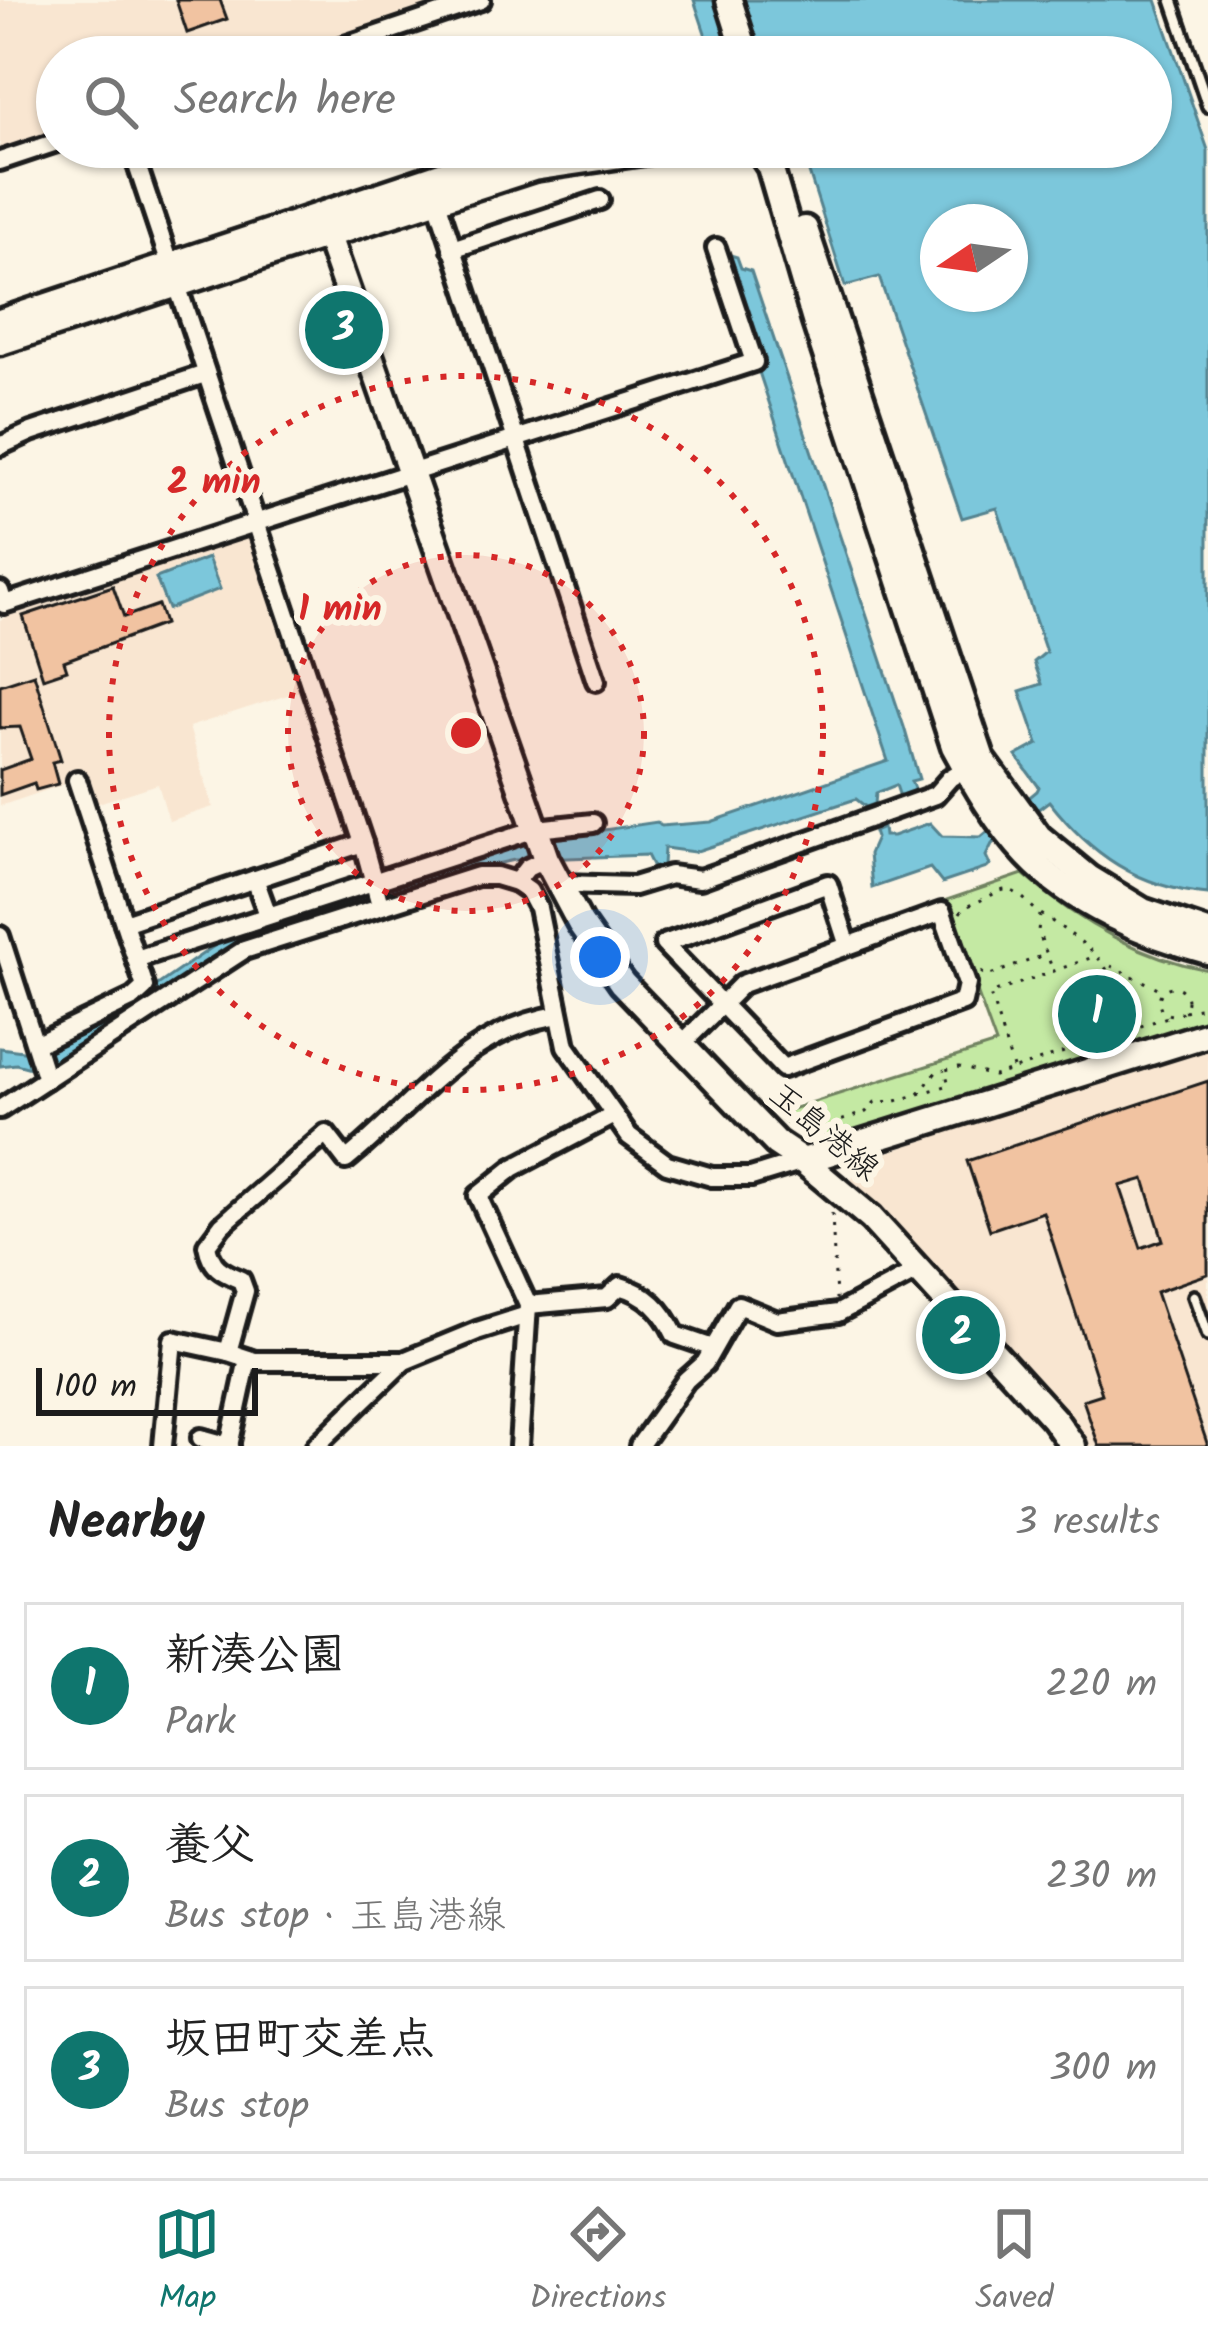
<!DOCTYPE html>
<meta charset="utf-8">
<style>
body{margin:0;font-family:Kalam,"Klee One",sans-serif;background:#f2f2f2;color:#222}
.compass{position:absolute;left:920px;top:204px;width:108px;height:108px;border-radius:50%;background:#fff;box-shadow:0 3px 9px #0004;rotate:257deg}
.scale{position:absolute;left:36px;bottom:30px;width:222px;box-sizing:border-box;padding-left:12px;border:6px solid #1c1c1c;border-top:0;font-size:33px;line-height:42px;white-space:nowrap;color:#1c1c1c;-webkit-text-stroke:9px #fcf5e5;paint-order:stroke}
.you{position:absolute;left:600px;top:957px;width:42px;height:42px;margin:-30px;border:9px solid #fff;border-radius:50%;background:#1a73e8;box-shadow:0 0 0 18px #1a73e833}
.badge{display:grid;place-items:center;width:78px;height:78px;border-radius:50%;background:#0f766e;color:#fff;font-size:39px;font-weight:700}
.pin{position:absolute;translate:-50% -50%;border:6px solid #fff;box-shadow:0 3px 12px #0006}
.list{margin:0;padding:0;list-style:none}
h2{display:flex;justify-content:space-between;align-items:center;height:156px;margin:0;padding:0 48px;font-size:51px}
h2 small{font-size:39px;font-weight:400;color:#767676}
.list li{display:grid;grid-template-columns:78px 1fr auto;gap:36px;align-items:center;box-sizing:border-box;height:168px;margin:0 24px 24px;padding:0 24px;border:3px solid #e0e0e0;border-radius:0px}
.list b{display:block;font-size:45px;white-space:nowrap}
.list p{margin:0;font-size:39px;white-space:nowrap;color:#767676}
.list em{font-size:39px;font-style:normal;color:#767676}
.icon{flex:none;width:66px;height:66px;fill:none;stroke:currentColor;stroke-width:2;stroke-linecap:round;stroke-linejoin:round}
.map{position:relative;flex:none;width:1208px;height:1446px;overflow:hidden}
.search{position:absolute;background:#fff;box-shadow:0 3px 9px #0004;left:36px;right:36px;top:36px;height:132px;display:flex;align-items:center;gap:30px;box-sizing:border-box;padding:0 42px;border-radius:66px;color:#767676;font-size:45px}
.sheet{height:732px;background:#fff}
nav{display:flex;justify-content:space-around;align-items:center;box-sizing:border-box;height:168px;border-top:3px solid #e0e0e0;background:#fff;font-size:33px;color:#767676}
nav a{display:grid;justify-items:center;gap:6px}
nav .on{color:#0f766e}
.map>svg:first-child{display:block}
</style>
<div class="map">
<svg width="1208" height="1446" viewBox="0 0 1208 1446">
<rect width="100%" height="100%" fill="#fcf5e5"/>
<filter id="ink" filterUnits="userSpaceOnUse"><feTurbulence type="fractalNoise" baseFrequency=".00833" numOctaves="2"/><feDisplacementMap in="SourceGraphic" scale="24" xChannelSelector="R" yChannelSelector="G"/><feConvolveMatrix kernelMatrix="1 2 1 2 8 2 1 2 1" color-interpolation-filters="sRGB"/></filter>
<g filter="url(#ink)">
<g fill="#f9e6d1">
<path d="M 0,0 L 458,0 L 287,57 L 57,57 L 57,134 L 0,153 Z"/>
<path d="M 250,529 L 303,690 L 189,727 L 213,807 L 169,821 L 158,784 L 89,806 L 80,779 L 0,806 L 0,620 L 10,615 L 9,609 Z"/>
<path d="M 1208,1046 L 1208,1446 L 1083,1446 L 849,1185 L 861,1161 Z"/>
</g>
<path fill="#c4e9a3" stroke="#708260" stroke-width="3" d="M 1023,874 C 1076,920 1138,957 1208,970 L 1208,1026 L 850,1140 C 820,1136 799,1137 776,1114 L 996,1044 L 944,901 Z"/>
<g fill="#7bc7db" stroke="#55838f" stroke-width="3" fill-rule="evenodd">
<path d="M 694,0 L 1156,0 L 1208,150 L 1208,894 C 1139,888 1090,854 1049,801 L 992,844 L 986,856 L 990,865 L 987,868 L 942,883 L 930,868 L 872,888 L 869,854 L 876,838 L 874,832 L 883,828 L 884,836 L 893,836 L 930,823 L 942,836 L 981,837 L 1037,791 L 1039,787 L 1016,756 L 1038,744 L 1020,691 L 1042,684 L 1034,662 L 1046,652 L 997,508 L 962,518 L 879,277 L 845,286 L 801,147 L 1151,147 L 1151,57 L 713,57 ZM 938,222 L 1010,222 L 1010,294 L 938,294 Z"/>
<path d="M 727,254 L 737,257 L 741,268 L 751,271 L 904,727 L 919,779 L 911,781 L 915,791 L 900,797 L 896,785 L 876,793 L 875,804 L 866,807 L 856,799 L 694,852 L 664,848 L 663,865 L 654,869 L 647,855 L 514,860 L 456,873 L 233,949 L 65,1062 L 47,1062 L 34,1069 L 16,1064 L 0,1066 L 0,1048 L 30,1052 L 149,991 L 227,937 L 510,844 L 657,822 L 661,826 L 711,822 L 888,761 L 759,372 Z"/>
<path d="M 208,558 L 220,589 L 168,609 L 156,578 Z"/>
</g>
<g fill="#f1c3a1" stroke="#1c1c1c" stroke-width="3" fill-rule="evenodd">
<path d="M 176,0 L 220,0 L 227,19 L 187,33 Z"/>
<path d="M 113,586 L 124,617 L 158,605 L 164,624 L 64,661 L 67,670 L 43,678 L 23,616 Z"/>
<path d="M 34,674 L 61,760 L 52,762 L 58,784 L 36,790 L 34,783 L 0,795 L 0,770 L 31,759 L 20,727 L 0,728 L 0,685 Z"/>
<path d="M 1208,1081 L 1208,1274 L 1156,1292 L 1208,1446 L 1099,1446 L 1083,1400 L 1102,1394 L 1043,1212 L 990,1230 L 967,1161 ZM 1144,1179 L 1163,1240 L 1141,1248 L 1120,1186 Z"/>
</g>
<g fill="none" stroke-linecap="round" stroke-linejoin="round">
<g stroke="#1c1c1c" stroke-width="18">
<g id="lane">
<path d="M 1172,0 L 1208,106"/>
<path d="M 1194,1296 L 1208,1335"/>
</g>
</g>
<g stroke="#1c1c1c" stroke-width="26">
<g id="street">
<path d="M 312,57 L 481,0"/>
<path d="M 131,147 L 363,843 L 380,905"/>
<path d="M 0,161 L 57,142"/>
<path d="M 434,192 L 596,681"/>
<path d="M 452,249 L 600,200"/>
<path d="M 0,446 L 31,432 L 205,374"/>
<path d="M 0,591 L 4,604 L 754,362 L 716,248"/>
<path d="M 546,859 L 527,868 L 516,882 L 529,891 L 538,908 L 566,1046 L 629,1136 L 667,1164 L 712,1177 L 751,1177 L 803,1161"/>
<path d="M 255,879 L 268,915"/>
<path d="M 561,884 L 634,886 L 670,875 L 700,879 L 935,795 L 950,778 L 975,763"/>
<path d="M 124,923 L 363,843"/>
<path d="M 0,936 L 46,1079"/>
<path d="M 136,959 L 536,829 L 593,823"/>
<path d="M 37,1044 L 133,998 L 145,987 L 77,780"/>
<path d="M 681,1045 L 742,984 L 942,912 L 967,984 L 963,1002 L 783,1068 L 664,944 L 828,884 L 848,946"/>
<path d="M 0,1109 L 244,950 L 477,876 L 496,876 L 516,882"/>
<path d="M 528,1305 L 607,1298 L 620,1286 C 648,1294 663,1310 675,1335 L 713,1348"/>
<path d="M 404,1361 L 255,1361 L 228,1352 L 245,1291 L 241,1280 C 221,1272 211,1267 207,1245 L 222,1225 L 326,1134 L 346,1160 C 416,1104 463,1031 558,1015"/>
<path d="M 201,1438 L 230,1446"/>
<path d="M 163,1446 L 173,1340 L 228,1352"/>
<path d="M 229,1446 L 248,1359"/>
<path d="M 316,1446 L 404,1361 L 477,1331 L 527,1315"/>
<path d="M 519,1446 L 528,1305 L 478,1196 L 513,1168 L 614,1115"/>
<path d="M 639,1446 L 686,1380 L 705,1363 L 738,1305 L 777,1321 L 838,1313 L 917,1271"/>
</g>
</g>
<g stroke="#1c1c1c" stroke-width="33">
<g id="secondary">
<path d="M 729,0 L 747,57"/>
<path d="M 757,147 L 770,167 L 815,321 L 954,746 C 974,783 998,825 1027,855 C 1073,904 1145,935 1208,951"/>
<path d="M 321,216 L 546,859 L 580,923 L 622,983 L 776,1143 L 803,1161 L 871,1218 L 1054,1419 L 1073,1446"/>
<path d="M 805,229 L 982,759 L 1039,837 L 1089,878 L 1143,911 L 1208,933"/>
<path d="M 0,322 L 525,147"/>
<path d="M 0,342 L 533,168 L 676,147"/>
<path d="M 803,1161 L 1208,1034"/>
</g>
</g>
<g stroke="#1c1c1c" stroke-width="3" stroke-dasharray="3 9" stroke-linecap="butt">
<path d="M 960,913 L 964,907 C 978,904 998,889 1007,890 C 1019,891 1029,905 1038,912 C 1097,952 1108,956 1130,1026"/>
<path d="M 1040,915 L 1038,931 L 1052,968"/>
<path d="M 1111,966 L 1162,990"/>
<path d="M 981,972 L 987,976 L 1045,955"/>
<circle cx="1173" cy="1001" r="14"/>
<path d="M 1184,1011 L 1208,1006"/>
<path d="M 1013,1068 L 990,994 L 1093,957"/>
<path d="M 919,1094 L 937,1071 L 945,1070"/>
<path d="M 836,1130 L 840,1121 L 866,1112 L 875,1102 L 896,1101 L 949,1085 L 945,1070 L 959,1067 L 994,1076 L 1173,1015"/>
<path d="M 832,1213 L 836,1299"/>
</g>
<use href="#lane" stroke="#fcf5e5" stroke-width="9"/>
<use href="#street" stroke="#fcf5e5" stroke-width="16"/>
<use href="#secondary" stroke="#fcf5e5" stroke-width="24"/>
</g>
</g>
<circle cx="466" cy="733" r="178" fill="#d62828" fill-opacity=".12"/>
<g fill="none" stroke="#d62828" stroke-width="6" stroke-dasharray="6 12">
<circle cx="466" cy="733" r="178"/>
<circle cx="466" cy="733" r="357"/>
</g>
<g text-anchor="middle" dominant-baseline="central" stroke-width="12" stroke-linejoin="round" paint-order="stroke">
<g font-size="33" fill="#1c1c1c" stroke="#fcf5e5">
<text transform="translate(823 1133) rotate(40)">玉島港線</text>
</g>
</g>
<circle cx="466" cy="733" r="18" fill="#d62828" stroke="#fcf5e5" stroke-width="6"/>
<g font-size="36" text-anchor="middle" font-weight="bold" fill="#d62828" stroke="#fcf5e5" stroke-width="12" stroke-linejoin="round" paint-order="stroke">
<text x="214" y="493">2 min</text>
<text x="340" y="620">1 min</text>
</g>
</svg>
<svg class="compass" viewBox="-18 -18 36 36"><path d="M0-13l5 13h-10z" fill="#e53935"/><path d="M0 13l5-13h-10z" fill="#767676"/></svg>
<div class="scale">100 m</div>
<div class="you"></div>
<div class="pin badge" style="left:1097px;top:1014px">1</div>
<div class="pin badge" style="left:961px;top:1335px">2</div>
<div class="pin badge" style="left:344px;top:330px">3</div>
<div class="search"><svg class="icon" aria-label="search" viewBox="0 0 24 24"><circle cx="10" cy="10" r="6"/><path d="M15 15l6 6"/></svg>Search here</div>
</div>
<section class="sheet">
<h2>Nearby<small>3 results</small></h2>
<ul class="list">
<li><span class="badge">1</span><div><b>新湊公園</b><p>Park</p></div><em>220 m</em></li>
<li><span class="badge">2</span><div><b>養父</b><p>Bus stop · 玉島港線</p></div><em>230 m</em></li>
<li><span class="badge">3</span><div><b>坂田町交差点</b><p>Bus stop</p></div><em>300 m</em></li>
</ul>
</section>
<nav>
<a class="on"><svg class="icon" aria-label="map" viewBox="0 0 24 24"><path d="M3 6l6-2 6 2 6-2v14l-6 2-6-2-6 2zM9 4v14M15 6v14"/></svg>Map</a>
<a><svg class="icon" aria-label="directions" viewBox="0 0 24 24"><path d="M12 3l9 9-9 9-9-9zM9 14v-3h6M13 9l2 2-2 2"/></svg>Directions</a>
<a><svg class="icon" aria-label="saved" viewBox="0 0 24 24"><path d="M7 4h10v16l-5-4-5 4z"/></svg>Saved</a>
</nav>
